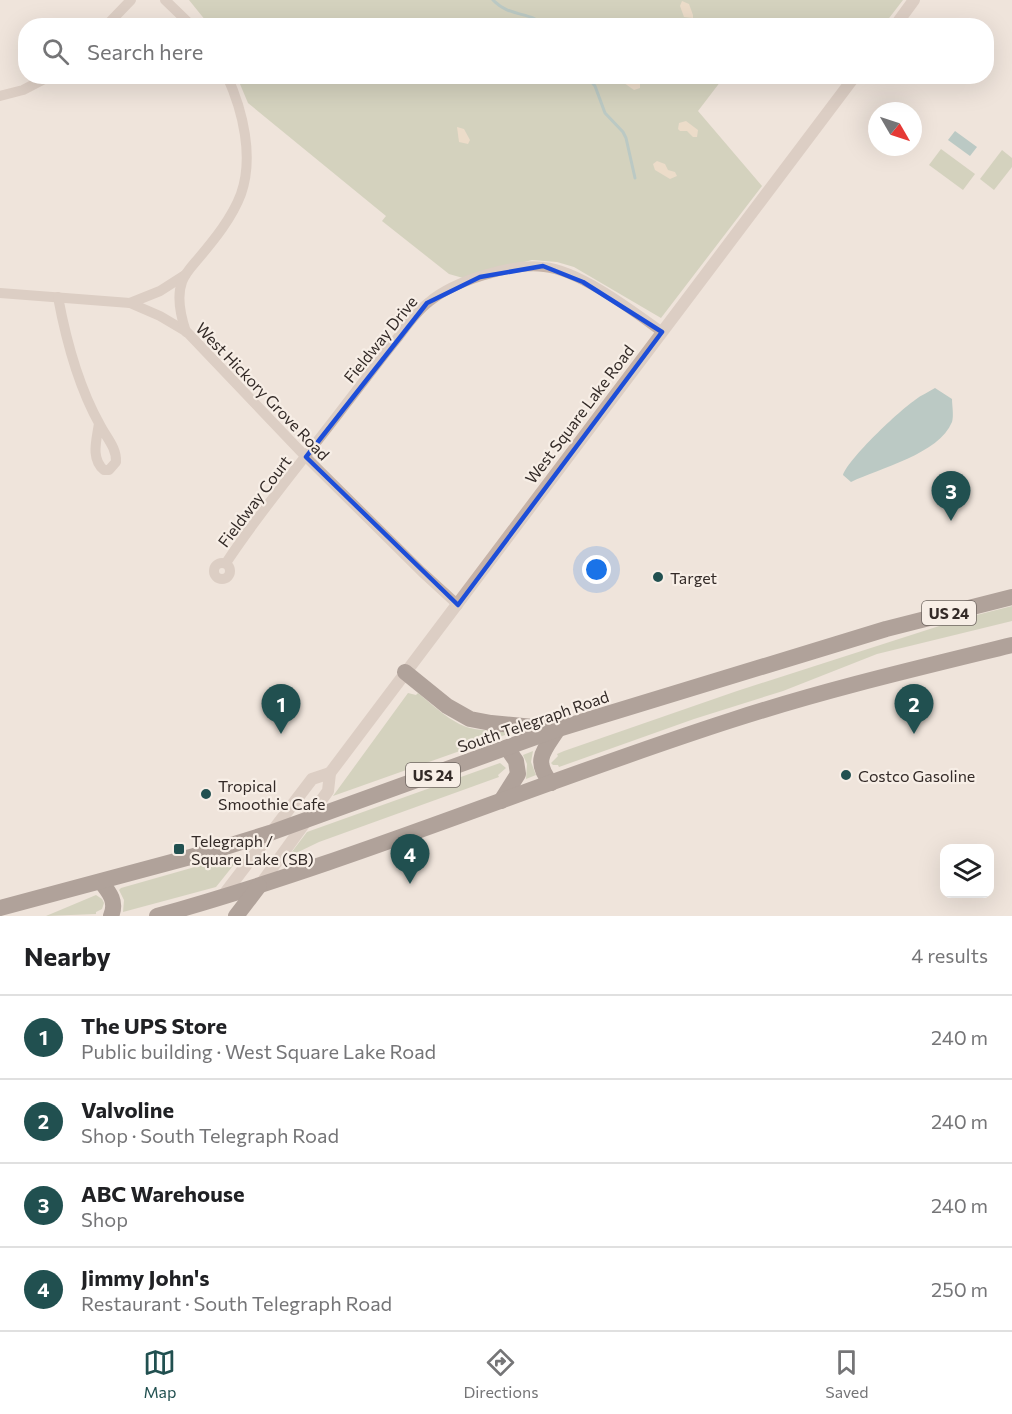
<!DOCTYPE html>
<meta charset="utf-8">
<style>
body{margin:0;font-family:Commissioner,sans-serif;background:#f6f6f6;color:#202124}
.controls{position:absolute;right:18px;bottom:18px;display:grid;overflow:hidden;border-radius:12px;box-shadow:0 6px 24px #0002}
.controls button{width:54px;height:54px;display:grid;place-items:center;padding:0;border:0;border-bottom:2px solid #e0e0e0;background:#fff;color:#202124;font:30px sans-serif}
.compass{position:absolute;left:868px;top:102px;width:54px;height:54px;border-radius:50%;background:#fff;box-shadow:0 6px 24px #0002;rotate:129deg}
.you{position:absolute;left:597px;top:570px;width:21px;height:21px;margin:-15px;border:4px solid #fff;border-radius:50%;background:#1a73e8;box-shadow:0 0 0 9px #1a73e833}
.badge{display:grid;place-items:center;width:39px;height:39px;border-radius:50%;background:#215050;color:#fff;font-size:20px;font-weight:700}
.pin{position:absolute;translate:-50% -50px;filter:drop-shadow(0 2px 3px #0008)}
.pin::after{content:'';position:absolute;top:32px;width:21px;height:18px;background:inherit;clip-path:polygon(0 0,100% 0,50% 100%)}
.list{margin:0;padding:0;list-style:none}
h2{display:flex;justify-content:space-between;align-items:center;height:78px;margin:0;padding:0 24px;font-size:26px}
h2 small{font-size:20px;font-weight:400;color:#757577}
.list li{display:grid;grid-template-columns:39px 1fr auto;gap:18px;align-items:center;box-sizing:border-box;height:84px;padding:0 24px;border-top:2px solid #e0e0e0}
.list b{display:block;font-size:22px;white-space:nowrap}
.list p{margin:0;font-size:20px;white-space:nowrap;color:#757577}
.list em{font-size:20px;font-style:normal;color:#757577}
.icon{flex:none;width:33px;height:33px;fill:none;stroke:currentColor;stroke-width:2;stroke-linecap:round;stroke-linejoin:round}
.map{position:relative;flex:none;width:1012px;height:916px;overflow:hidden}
.search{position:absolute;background:#fff;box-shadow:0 6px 24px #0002;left:18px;right:18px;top:18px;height:66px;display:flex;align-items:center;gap:15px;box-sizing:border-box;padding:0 21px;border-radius:24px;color:#757577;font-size:22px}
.sheet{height:414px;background:#fff}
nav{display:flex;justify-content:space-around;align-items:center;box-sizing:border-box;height:84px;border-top:2px solid #e0e0e0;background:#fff;font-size:16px;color:#757577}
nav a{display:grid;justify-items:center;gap:3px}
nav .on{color:#215050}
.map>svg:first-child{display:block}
</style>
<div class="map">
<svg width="1012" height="916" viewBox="0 0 1012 916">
<rect width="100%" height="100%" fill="#efe4db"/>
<g fill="#b4bc9c">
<path d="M 189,0 L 903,0 L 883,26 L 772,26 L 767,22 L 763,26 L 210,26 Z"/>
<path d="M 237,77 L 724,77 L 698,111 L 762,186 L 661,318 L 574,267 L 557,262 L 532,260 L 463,278 L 449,274 L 382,221 L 386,216 L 248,103 Z"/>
<path d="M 941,149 L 975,174 L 963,190 L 929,165 Z"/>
<path d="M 1002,150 L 1012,158 L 1012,167 L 994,190 L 980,179 Z"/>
<path d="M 1012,606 L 1012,621 L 877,654 L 783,691 L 694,719 L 559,767 L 558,765 L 553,765 L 551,763 L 558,756 L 557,754 L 564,751 L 737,691 L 961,619 Z"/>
<path d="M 408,693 L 416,695 L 418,693 C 433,705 451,723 470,728 C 486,732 503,730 519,730 L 333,796 Z"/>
<path d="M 533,751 L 531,762 L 536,775 L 526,779 L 527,764 L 523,755 Z"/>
<path d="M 500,763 L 506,768 L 498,775 L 499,777 L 319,842 L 288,857 L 307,832 Z"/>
<path d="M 237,855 L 240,857 L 216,887 L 123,912 L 124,900 L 119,890 L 121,888 Z"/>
<path d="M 96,895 L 102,899 L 104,903 L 102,909 L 96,912 L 96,914 L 46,916 Z"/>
</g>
<g fill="#e8d2b4">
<path d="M 682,1 L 689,4 L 693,15 L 693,18 L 684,17 L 680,6 Z"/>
<path d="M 622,77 L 635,77 L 640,83 L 640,88 L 634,90 L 624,83 Z"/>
<path d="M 686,121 L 698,130 L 697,137 L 693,137 L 687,131 L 680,131 L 678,129 L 679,123 Z"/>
<path d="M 457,127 L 464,129 L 470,140 L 468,144 L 459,142 Z"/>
<path d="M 657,161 L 665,164 L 668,170 L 675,172 L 677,176 L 670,179 L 655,170 L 653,164 Z"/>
</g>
<g fill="#7ca9a8">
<path d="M 955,131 L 977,147 L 970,156 L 948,140 Z"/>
<path d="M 935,388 L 952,399 C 952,405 954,416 952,422 C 939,454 880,468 851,482 L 843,475 C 849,458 899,411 915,400 C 921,395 929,392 935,388 Z"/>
</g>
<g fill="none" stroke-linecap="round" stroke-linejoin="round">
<g stroke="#7ca9a8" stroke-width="3">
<path d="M 493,0 C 510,18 532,11 544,26"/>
<path d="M 586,76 L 595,86 L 605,113 L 623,132 L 626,138 L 635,178"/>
</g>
<g stroke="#c6b3a8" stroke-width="10">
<path d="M 165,0 L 192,26"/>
<path d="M 106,26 L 131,0"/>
<path d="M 0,96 L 23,90 L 50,76"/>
<path d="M 0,293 L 130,303 L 160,316 L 187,332 L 306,457 L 422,572 L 458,605"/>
<path d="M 58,297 C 66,340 78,386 100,425 C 106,437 117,448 116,462 L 109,470 L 104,470 C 90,458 97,439 99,423"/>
<path d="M 130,303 L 160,291 L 185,275"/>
<path d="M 186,332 C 181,317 176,298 182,282 C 185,273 192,266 198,259 C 214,240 232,218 241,194 C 254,157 243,111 227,76"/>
<circle cx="222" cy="571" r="8"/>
<path d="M 226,563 C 262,508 306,457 346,404 C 364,381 381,358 399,336 C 408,324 417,311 429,302 C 454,281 511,263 544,267 C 579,270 633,311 662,332"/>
</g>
<g stroke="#c6b3a8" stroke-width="12">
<path d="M 895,26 L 914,0"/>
<path d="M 260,885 L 328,791 L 330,773 L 855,76"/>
<path d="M 222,897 L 312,779 L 330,773"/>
</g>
<g stroke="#64524c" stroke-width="16">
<path d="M 405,672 L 447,706 L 470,719 L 491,723 L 554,729"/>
<path d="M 551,783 C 532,760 544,751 558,729"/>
<path d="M 501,801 L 518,774 L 516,761 L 507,748"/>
<path d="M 101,882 C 110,893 117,902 111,916"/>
<path d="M 0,908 L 209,852 L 270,833 L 558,729 L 886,629 L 1012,597"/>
<path d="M 157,916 C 352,862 539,782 732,720 C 824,690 918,668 1012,645"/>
<path d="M 236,916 L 259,886"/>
</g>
</g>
<path d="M0 0H1012V916H0ZM 543,266 L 583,282 L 662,332 L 458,605 L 306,457 L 427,303 L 480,277 Z" fill="#efe4db" fill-opacity=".55" fill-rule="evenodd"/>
<path fill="none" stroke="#1d4ed8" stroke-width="4.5" stroke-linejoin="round" d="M 543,266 L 583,282 L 662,332 L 458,605 L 306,457 L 427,303 L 480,277 Z"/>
<g fill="#215050" stroke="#f7eee6" stroke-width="2">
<circle cx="658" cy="577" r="6"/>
<circle cx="846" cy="775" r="6"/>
<circle cx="206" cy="794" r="6"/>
<rect x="173" y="843" width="12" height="12" rx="3"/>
</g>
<g text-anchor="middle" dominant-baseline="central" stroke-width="4.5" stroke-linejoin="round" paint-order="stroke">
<g fill="#f7eee6" stroke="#6e6560" stroke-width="1.5">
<rect x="922" y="601" width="54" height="24" rx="4.5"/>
<rect x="406" y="763" width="54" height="24" rx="4.5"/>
</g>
<g font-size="15" font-weight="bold" fill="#332a27">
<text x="949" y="613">US 24</text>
<text x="433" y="775">US 24</text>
</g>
<g font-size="16" fill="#332a27" stroke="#f7eee6">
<text transform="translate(380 339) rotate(-51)">Fieldway Drive</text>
<text transform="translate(263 391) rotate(46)">West Hickory Grove Road</text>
<text transform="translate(579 414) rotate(-53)">West Square Lake Road</text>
<text transform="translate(254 501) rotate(-53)">Fieldway Court</text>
<text transform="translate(533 721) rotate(-19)">South Telegraph Road</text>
</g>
<g font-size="16" fill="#332a27" stroke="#f7eee6" text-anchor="start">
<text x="670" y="577">Target</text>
<text x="858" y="775">Costco Gasoline</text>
<text x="218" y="785">Tropical<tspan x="218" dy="18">Smoothie Cafe</tspan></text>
<text x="191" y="840">Telegraph /<tspan x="191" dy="18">Square Lake (SB)</tspan></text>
</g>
</g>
</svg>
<div class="controls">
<button><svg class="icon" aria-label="layers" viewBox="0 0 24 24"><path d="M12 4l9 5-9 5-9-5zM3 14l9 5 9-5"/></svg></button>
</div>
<svg class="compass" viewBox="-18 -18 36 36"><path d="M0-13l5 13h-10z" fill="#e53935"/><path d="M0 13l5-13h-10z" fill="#757577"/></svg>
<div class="you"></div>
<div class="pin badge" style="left:281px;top:734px">1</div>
<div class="pin badge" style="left:914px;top:734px">2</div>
<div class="pin badge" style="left:951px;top:521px">3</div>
<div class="pin badge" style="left:410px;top:884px">4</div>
<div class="search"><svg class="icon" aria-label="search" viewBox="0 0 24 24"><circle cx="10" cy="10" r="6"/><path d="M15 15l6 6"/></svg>Search here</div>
</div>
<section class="sheet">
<h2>Nearby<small>4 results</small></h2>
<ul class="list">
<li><span class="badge">1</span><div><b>The UPS Store</b><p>Public building · West Square Lake Road</p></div><em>240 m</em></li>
<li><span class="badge">2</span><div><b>Valvoline</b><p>Shop · South Telegraph Road</p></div><em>240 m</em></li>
<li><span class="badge">3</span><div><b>ABC Warehouse</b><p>Shop</p></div><em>240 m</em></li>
<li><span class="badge">4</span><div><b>Jimmy John's</b><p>Restaurant · South Telegraph Road</p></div><em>250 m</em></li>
</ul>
</section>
<nav>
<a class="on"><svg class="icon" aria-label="map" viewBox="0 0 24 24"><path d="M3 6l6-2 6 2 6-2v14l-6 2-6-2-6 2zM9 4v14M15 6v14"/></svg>Map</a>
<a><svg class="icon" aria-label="directions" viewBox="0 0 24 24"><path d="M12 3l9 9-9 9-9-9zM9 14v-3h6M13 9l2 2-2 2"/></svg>Directions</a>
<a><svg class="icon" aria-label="saved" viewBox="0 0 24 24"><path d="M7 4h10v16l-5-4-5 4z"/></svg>Saved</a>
</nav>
